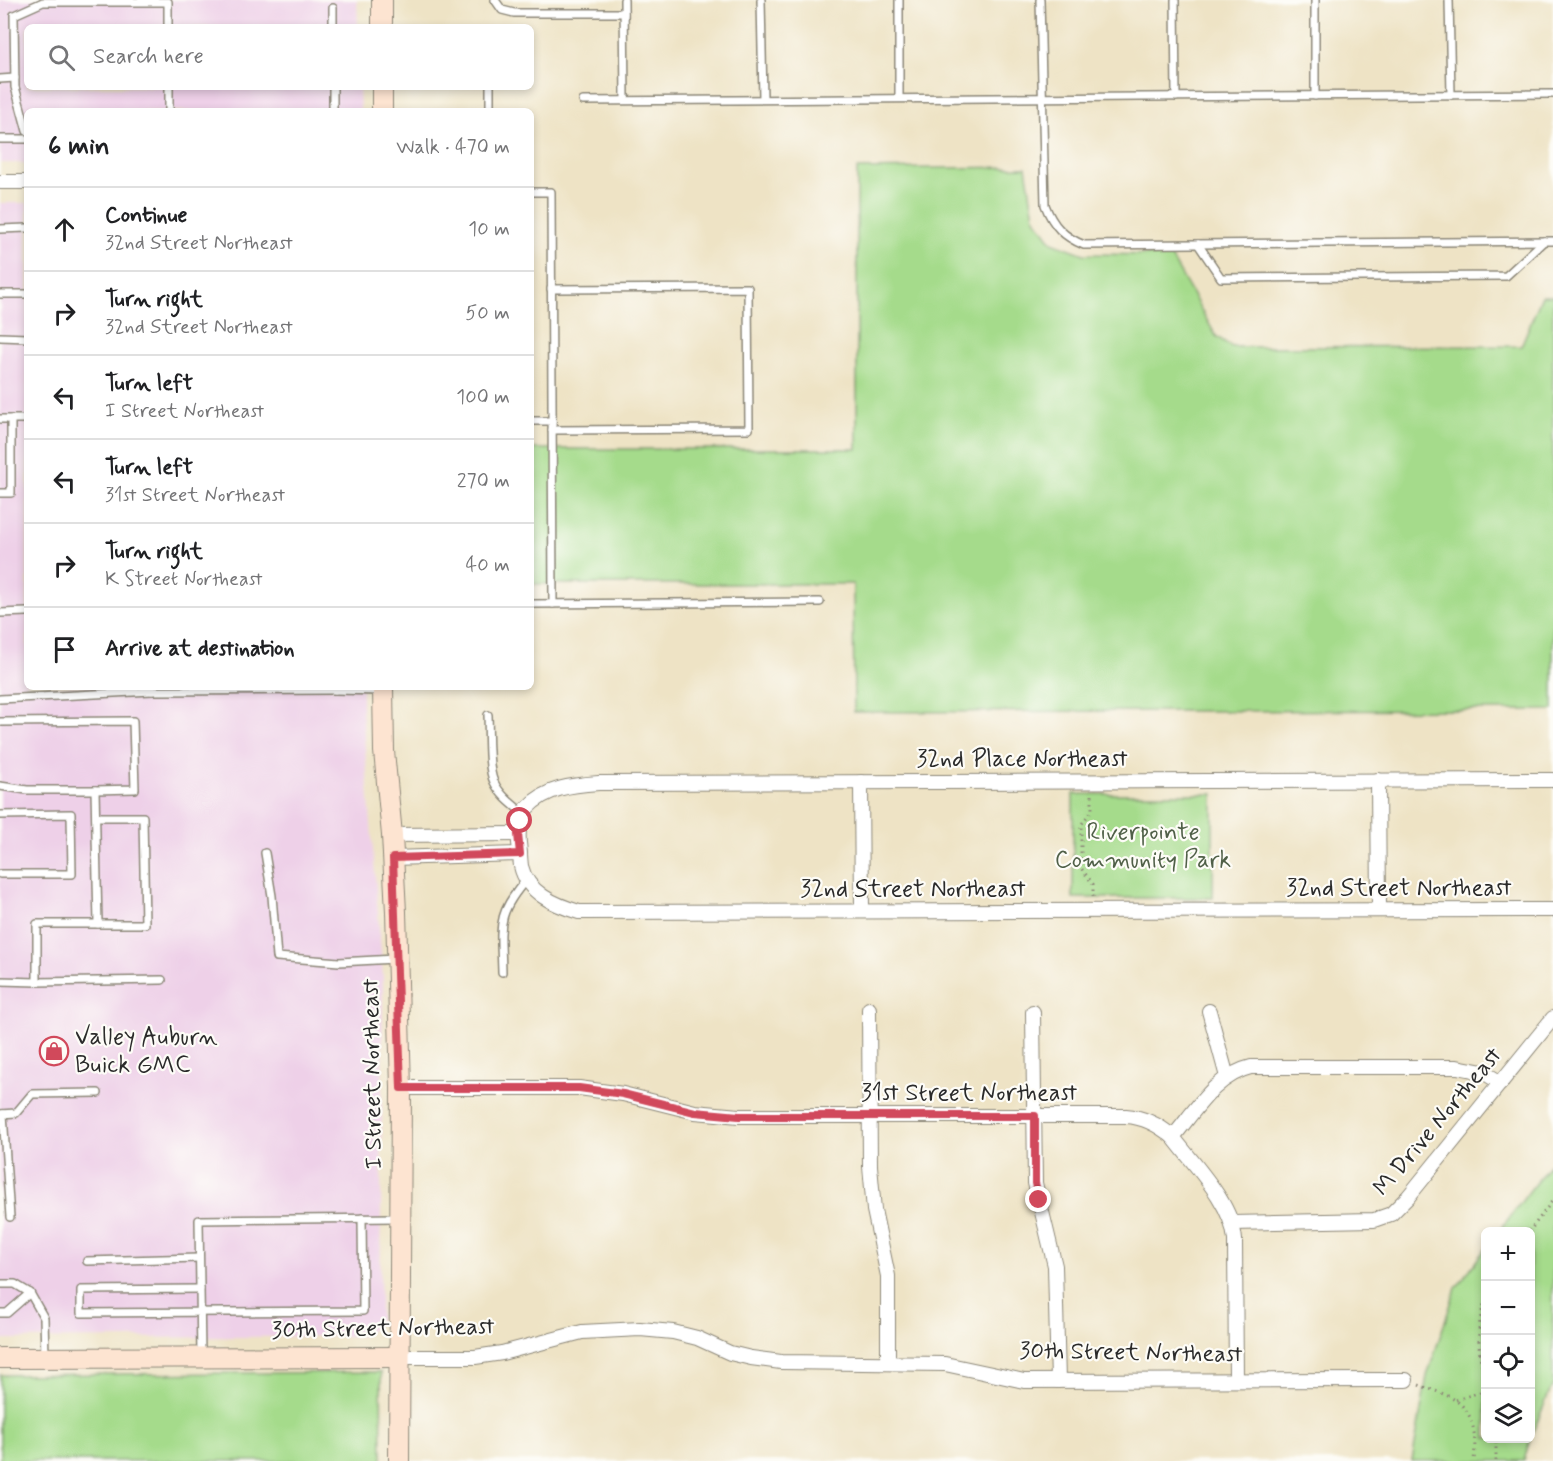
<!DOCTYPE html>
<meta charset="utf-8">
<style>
body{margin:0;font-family:Mynerve,sans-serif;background:#f2f2f2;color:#202124}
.controls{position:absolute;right:18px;bottom:18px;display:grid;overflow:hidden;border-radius:9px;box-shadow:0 3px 9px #0003}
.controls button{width:54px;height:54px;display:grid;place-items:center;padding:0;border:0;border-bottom:2px solid #e0e0e0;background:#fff;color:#202124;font:30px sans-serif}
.stop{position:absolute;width:18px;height:18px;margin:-14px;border:4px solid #d1495b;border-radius:50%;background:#fff}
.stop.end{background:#d1495b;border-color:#fff;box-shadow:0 2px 6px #0008}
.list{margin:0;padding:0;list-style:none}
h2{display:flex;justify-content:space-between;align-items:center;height:78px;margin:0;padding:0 24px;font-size:26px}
h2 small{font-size:20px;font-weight:400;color:#757577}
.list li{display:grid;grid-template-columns:39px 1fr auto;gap:18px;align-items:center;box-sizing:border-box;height:84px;padding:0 24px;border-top:2px solid #e0e0e0}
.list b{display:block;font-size:22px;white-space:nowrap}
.list p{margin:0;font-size:20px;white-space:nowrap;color:#757577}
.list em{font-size:20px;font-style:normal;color:#757577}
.icon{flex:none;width:33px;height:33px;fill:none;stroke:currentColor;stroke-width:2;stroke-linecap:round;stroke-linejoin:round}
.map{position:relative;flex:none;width:1553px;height:1461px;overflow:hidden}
.search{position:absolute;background:#fff;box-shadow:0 3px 9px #0003;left:24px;top:24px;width:510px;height:66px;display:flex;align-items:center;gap:15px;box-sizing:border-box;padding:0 21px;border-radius:9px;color:#757577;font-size:22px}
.panel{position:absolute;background:#fff;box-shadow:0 3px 9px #0003;left:24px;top:108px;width:510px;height:582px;border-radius:9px}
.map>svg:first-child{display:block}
</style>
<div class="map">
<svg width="1553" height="1461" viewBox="0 0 1553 1461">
<rect width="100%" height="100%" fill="#fdfcf7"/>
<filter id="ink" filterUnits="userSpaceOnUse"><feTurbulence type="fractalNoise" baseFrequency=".0167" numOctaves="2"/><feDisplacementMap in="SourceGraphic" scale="12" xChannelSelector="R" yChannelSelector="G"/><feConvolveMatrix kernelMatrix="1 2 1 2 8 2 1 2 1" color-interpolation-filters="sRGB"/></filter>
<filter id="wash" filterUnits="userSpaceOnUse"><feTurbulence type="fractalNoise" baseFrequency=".008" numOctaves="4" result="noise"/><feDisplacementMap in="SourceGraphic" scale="24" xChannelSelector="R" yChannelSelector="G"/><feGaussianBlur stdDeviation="1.35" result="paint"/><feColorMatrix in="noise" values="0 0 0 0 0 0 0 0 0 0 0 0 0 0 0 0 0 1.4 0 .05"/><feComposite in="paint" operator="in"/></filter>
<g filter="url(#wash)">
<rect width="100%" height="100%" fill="#eee3c5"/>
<g fill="#eed0e8">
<path d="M 0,0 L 357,0 L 358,27 L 27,27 L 27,87 L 359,87 L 360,111 L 27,111 L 27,163 L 0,163 Z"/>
<path d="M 0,203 L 27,203 L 27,687 L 362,687 L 362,710 L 383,977 L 380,1319 L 374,1328 L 363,1336 L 0,1339 Z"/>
</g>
<g fill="#a5db8b" stroke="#68835b" stroke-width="1.5">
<path d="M 1026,167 L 1034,217 L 1052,242 L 1084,254 L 1170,255 L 1216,336 L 1232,347 L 1521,346 L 1542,296 L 1553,296 L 1553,710 L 854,712 L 853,584 L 531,584 L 531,449 L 857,449 L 857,169 Z"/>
<rect x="1073" y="794" width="140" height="104"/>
<path d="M 1553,1160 L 1553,1384 L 1531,1436 L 1530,1232 L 1499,1231 Z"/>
<path d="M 1485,1249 L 1486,1438 L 1530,1439 L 1524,1461 L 1412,1461 L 1427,1376 L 1456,1288 Z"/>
<path d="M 381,1372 L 382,1461 L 0,1461 L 0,1375 Z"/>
</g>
</g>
<g filter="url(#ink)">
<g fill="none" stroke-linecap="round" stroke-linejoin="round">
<g stroke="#8c8778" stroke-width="10">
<g id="lane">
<path d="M 495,0 L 502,10 L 514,13 L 624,13"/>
<path d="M 624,0 L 625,100"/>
<path d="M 761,0 L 763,99"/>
<path d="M 899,0 L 899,98"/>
<path d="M 1040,0 L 1045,205 C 1053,226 1064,237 1084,245 L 1553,241"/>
<path d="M 1175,0 L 1176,97"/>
<path d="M 1449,0 L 1451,95"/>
<path d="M 333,8 L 333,27"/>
<path d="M 0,79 L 15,78"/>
<path d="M 169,87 L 169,111"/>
<path d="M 333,87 L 333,111"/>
<path d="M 490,87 L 490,111"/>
<path d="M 1315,96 L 1315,0"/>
<path d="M 583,101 L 1553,94"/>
<path d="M 27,131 L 15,87 L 14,15 L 43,2 L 168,2 L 168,27"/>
<path d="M 0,139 L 27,139"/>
<path d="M 531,192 L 551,192 L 553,604"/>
<path d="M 0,229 L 27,228"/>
<path d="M 1198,244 L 1221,278 L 1506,276 L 1544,241"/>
<path d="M 551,289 L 748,288 L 749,429 L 552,430"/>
<path d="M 0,294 L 27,294"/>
<path d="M 0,337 L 27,338"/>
<path d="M 0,419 L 27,419"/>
<path d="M 531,421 L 552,421"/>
<path d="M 0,493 L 11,493 L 11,419"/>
<path d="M 531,604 L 820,602"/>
<path d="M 0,613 L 27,612"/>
<path d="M 152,687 L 152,691 L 335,690"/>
<path d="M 335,687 L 335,690 L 381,691"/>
<path d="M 0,699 L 152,691"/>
<path d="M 488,715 C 489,732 487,768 494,782 C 500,795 512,804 523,813"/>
<path d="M 0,722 L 133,721 L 135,789 L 95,790"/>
<path d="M 0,786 L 27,790 L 95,790 L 98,924 L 37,924 L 37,982 L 162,980"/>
<path d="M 0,815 L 71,814 L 72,874 L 0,874"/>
<path d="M 96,817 L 143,817 L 145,924 L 98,924"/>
<path d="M 265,853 L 272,896 L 277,957 L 339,962 L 395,959"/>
<path d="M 502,972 C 501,927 495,915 527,879"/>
<path d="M 0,981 L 37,982"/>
<path d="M 0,1114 L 16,1113 L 32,1094 L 98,1093"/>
<path d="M 3,1114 L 10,1217"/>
<path d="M 87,1261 L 199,1258"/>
<path d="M 0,1284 L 15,1284 L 30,1293 L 44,1318 L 45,1356"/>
<path d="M 200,1289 L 81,1290 L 81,1313 L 363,1311 L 362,1218"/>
<path d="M 0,1313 L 7,1313 L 30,1293"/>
<path d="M 201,1355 L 199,1220 L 398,1218"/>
</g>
</g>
<g stroke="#8c8778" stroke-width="16">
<g id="street">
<path d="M 0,182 L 27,182"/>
<path d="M 1378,780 L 1379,910"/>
<path d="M 1553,780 L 599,783 C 573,785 546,787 527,808 C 519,817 518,831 519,843 C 520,850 520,858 521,866 C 527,893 555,905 579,912 L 1553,910"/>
<path d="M 861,782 L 862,911"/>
<path d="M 392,835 L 518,834"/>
<path d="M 393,858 L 520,854"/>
<path d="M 869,1009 L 870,1166 L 874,1210 L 888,1276 L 888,1363"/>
<path d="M 1209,1011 L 1227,1077"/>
<path d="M 1033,1012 L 1035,1183 L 1055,1266 L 1058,1381"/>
<path d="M 401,1088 L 579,1088 L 623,1094 L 695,1112 L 739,1116 L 1126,1116 C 1144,1117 1159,1125 1173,1137 C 1195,1111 1216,1075 1251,1067 L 1457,1067 L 1483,1072 L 1501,1083"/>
<path d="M 1173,1137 C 1195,1166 1232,1203 1235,1240 L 1236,1380"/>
<path d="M 1233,1223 L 1374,1220 L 1391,1214 L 1408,1197 L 1553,1018"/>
<path d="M 399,1357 L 475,1357 L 502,1353 L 582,1332 L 640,1329 L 673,1332 L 697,1338 L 730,1353 L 751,1358 L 781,1362 L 945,1364 L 1024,1381 L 1406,1380"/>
</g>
</g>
<g stroke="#8c8778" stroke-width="22">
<g id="secondary">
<path d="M 382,0 L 382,27"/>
<path d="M 382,87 L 382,111"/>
<path d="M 383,687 L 384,751 L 392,835 L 396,912 L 401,1088 L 399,1461"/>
<path d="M 0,1358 L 399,1357"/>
</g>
</g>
<g stroke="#8c8778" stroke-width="3" stroke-dasharray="1.5 4.5" stroke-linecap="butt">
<path d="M 1092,795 L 1092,810 L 1081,825 L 1081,868 L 1093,884 L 1093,897"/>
<path d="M 1529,1232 L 1553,1200"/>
<path d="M 1486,1299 C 1475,1327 1478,1354 1486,1383"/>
<path d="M 1419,1385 C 1431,1390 1445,1393 1455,1400 C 1476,1413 1476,1440 1474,1461"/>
<path d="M 1456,1400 L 1486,1390"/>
<path d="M 1496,1461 L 1496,1438"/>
</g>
<use href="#lane" stroke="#fff" stroke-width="7"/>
<use href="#street" stroke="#fff" stroke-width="14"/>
<use href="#secondary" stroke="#fde4d1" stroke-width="20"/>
</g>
</g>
<g fill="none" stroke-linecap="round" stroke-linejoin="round" filter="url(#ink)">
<path stroke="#d1495b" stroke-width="8" d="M 520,821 L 518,834 L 520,854 L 393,858 L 401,1088 L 579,1088 L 623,1094 L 695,1112 L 739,1116 L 1035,1116 L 1035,1183 L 1039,1200"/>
</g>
<defs>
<g id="shop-ring" transform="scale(1.5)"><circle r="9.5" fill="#fdfcf7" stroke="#d1495b" stroke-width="1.5"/><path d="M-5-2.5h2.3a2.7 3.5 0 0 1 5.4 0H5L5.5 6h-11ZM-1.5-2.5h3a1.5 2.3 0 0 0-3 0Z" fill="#d1495b"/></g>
</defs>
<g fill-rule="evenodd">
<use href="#shop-ring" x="54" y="1051"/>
</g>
<g text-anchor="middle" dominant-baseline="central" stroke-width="4.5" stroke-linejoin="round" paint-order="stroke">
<g font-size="24" fill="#2b2b2b" stroke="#fdfcf7">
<text x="1022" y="759">32nd Place Northeast</text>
<text x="1399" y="888">32nd Street Northeast</text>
<text x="913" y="889">32nd Street Northeast</text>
<text transform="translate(373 1074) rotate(-91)">I Street Northeast</text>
<text x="969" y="1093">31st Street Northeast</text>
<text transform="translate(1438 1122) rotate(-50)">M Drive Northeast</text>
<text transform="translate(383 1329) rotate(-1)">30th Street Northeast</text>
<text transform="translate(1131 1353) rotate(1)">30th Street Northeast</text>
</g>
<g font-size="24" fill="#506048" stroke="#fdfcf7">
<text x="1143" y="832">Riverpointe<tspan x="1143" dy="28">Community Park</tspan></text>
</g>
<g font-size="24" fill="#2b2b2b" stroke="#fdfcf7" text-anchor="start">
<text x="75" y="1037">Valley Auburn<tspan x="75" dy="28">Buick GMC</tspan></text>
</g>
</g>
</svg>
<div class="controls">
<button>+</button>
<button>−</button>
<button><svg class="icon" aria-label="locate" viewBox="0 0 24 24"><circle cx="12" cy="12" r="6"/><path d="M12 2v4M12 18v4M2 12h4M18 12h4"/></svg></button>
<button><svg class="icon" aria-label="layers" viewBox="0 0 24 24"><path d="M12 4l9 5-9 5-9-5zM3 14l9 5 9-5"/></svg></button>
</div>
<div class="stop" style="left:520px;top:821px"></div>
<div class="stop end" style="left:1039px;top:1200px"></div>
<div class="search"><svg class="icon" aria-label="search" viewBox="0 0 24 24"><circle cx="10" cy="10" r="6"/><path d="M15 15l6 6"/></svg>Search here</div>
<section class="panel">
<h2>6 min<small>Walk · 470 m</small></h2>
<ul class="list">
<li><svg class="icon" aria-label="ahead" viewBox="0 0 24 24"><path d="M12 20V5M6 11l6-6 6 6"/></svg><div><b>Continue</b><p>32nd Street Northeast</p></div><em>10 m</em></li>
<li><svg class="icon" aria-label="right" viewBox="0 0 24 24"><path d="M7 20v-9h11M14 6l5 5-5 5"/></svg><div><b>Turn right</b><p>32nd Street Northeast</p></div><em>50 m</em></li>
<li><svg class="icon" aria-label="left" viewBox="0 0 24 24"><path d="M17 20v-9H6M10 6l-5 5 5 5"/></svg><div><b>Turn left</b><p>I Street Northeast</p></div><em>100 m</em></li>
<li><svg class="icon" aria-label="left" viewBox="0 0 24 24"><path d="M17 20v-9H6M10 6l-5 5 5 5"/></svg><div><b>Turn left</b><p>31st Street Northeast</p></div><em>270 m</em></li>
<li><svg class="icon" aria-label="right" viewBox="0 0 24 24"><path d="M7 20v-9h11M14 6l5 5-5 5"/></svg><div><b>Turn right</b><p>K Street Northeast</p></div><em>40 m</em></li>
<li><svg class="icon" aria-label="arrive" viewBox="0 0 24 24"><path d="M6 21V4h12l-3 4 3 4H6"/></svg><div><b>Arrive at destination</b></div></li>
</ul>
</section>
</div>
